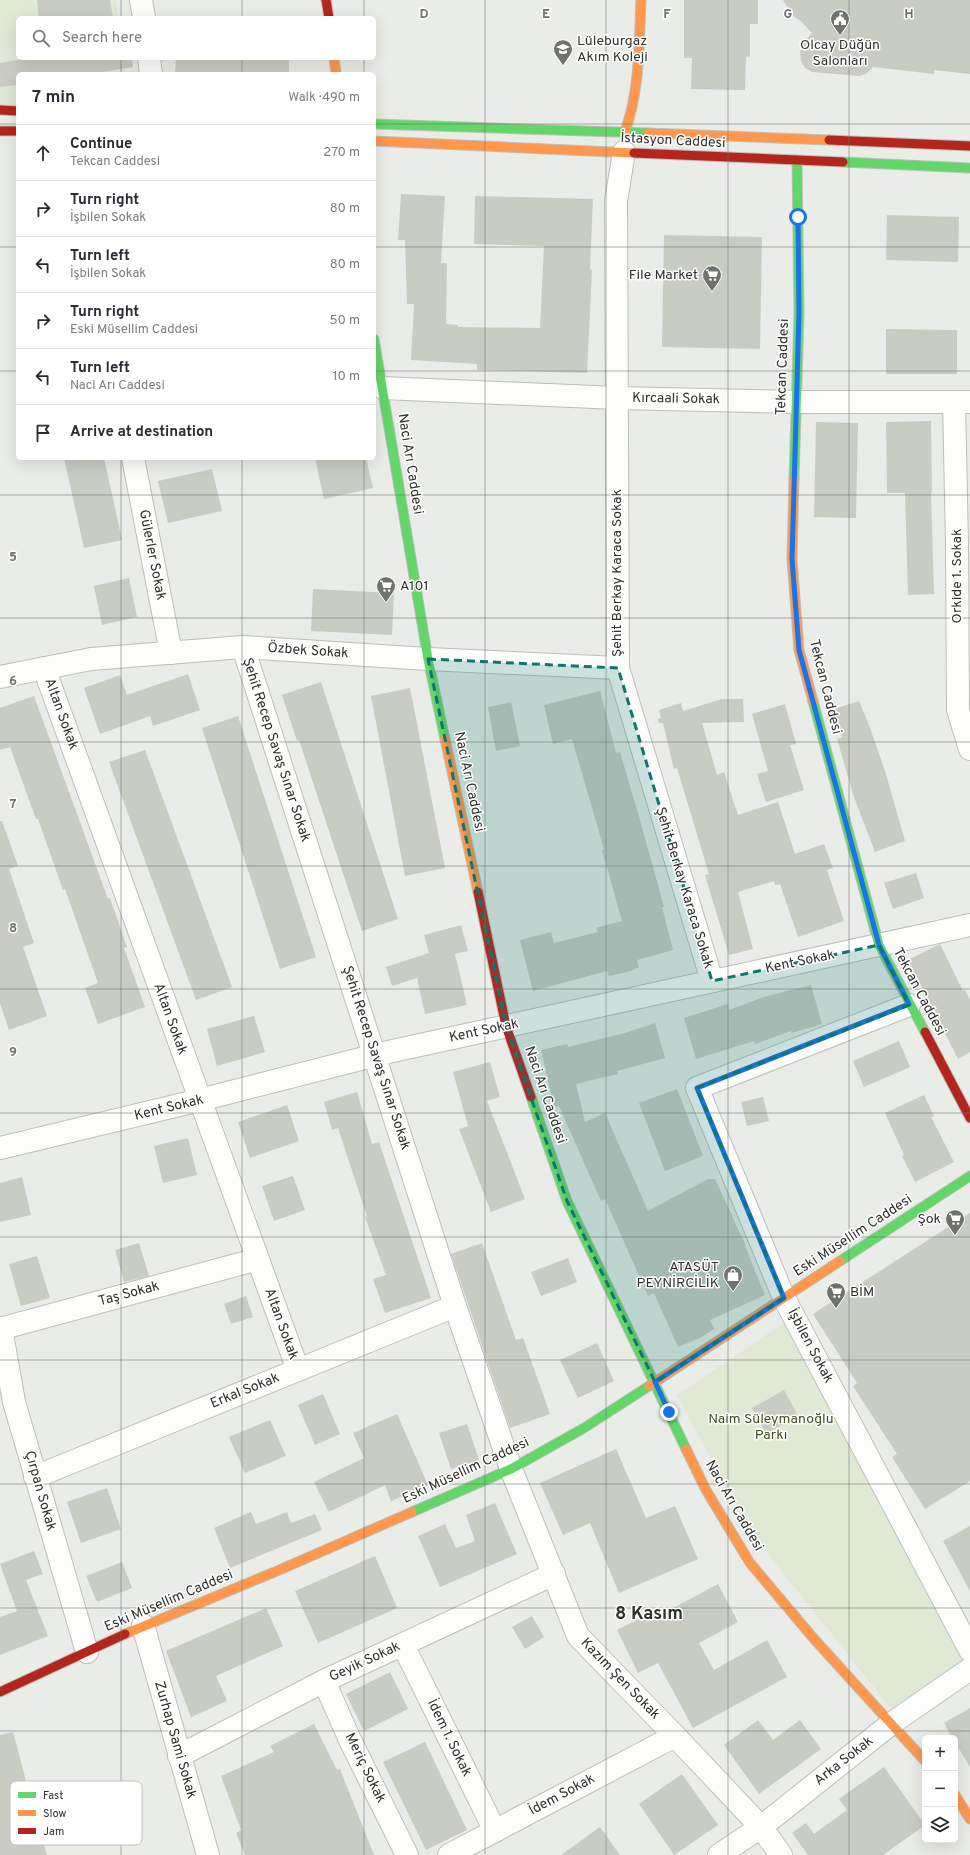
<!DOCTYPE html>
<meta charset="utf-8">
<style>
body{margin:0;font-family:Overpass,sans-serif;background:#f2f2f3;color:#2b2b33}
.controls{position:absolute;right:12px;bottom:12px;display:grid;overflow:hidden;border-radius:6px;box-shadow:0 4px 16px #0002}
.controls button{width:36px;height:36px;display:grid;place-items:center;padding:0;border:0;border-bottom:1px solid #e1e1e2;background:#fff;color:#2b2b33;font:20px sans-serif}
.stop{position:absolute;width:12px;height:12px;margin:-9px;border:3px solid #1a73e8;border-radius:50%;background:#fff}
.stop.end{background:#1a73e8;border-color:#fff;box-shadow:0 1px 4px #0008}
.list{margin:0;padding:0;list-style:none}
h2{display:flex;justify-content:space-between;align-items:center;height:52px;margin:0;padding:0 16px;font-size:17px}
h2 small{font-size:13px;font-weight:400;color:#7c7c81}
.list li{display:grid;grid-template-columns:26px 1fr auto;gap:12px;align-items:center;box-sizing:border-box;height:56px;padding:0 16px;border-top:1px solid #e1e1e2}
.list b{display:block;font-size:15px;white-space:nowrap}
.list p{margin:0;font-size:13px;white-space:nowrap;color:#7c7c81}
.list em{font-size:13px;font-style:normal;color:#7c7c81}
.icon{flex:none;width:22px;height:22px;fill:none;stroke:currentColor;stroke-width:2;stroke-linecap:round;stroke-linejoin:round}
.map{position:relative;flex:none;width:970px;height:1855px;overflow:hidden}
.search{position:absolute;background:#fff;box-shadow:0 4px 16px #0002;left:16px;top:16px;width:360px;height:44px;display:flex;align-items:center;gap:10px;box-sizing:border-box;padding:0 14px;border-radius:6px;color:#7c7c81;font-size:15px}
.panel{position:absolute;background:#fff;box-shadow:0 4px 16px #0002;left:16px;top:72px;width:360px;height:388px;border-radius:6px}
.map>svg:first-child{display:block}
</style>
<div class="map">
<svg width="970" height="1855" viewBox="0 0 970 1855">
<rect width="100%" height="100%" fill="#eaece7"/>
<g fill="#dfe9d4">
<path d="M 0,0 L 116,0 L 118,18 L 18,18 L 18,58 L 124,58 L 125,72 L 140,70 L 141,74 L 18,74 L 18,105 L 0,105 Z"/>
<path d="M 790,1319 L 970,1660 L 896,1715 L 749,1530 L 677,1395 Z"/>
</g>
<g fill="#c8ccc3">
<path d="M 37,0 L 110,0 L 113,18 L 39,18 Z"/>
<path d="M 684,0 L 758,0 L 758,24 L 750,24 L 750,57 L 746,56 L 745,90 L 691,89 L 692,58 L 684,58 Z"/>
<path d="M 783,0 L 970,0 L 970,74 L 934,70 L 934,74 L 873,67 L 866,74 L 859,76 L 812,72 L 805,68 L 801,61 L 800,53 L 803,43 L 812,33 L 801,21 L 793,16 Z"/>
<path d="M 30,58 L 132,58 L 133,67 L 89,74 L 18,74 L 18,85 L 0,87 L 0,63 Z"/>
<path d="M 176,58 L 289,58 L 289,74 L 175,74 Z"/>
<path d="M 401,194 L 445,196 L 441,263 L 447,263 L 446,324 L 458,325 L 458,327 L 540,328 L 544,246 L 474,244 L 475,196 L 593,199 L 590,269 L 592,270 L 587,373 L 477,370 L 477,364 L 411,360 L 414,304 L 407,304 L 405,240 L 398,240 Z"/>
<path d="M 887,215 L 959,217 L 958,262 L 886,260 Z"/>
<path d="M 664,235 L 762,237 L 760,349 L 662,347 Z"/>
<path d="M 886,329 L 957,330 L 957,374 L 886,374 Z"/>
<path d="M 931,421 L 932,493 L 931,493 L 934,594 L 908,595 L 905,493 L 887,493 L 886,422 Z"/>
<path d="M 816,422 L 858,423 L 856,518 L 814,517 Z"/>
<path d="M 64,458 L 104,458 L 122,540 L 84,548 Z"/>
<path d="M 315,458 L 366,458 L 373,488 L 324,499 Z"/>
<path d="M 212,469 L 222,511 L 168,523 L 158,481 Z"/>
<path d="M 129,578 L 137,617 L 102,625 L 94,586 Z"/>
<path d="M 313,589 L 394,593 L 392,635 L 311,631 Z"/>
<path d="M 188,674 L 200,710 L 153,726 L 150,716 L 100,734 L 84,688 L 120,675 L 127,695 Z"/>
<path d="M 321,682 L 398,919 L 362,931 L 299,740 L 297,741 L 282,695 Z"/>
<path d="M 410,688 L 445,868 L 405,876 L 371,696 Z"/>
<path d="M 600,691 L 616,753 L 620,752 L 640,820 L 664,907 L 662,907 L 673,950 L 637,960 L 639,967 L 631,971 L 609,976 L 607,971 L 533,991 L 520,940 L 551,932 L 554,943 L 598,932 L 596,928 L 622,921 L 602,850 L 604,849 L 572,739 L 553,744 L 544,705 Z"/>
<path d="M 34,696 L 108,899 L 110,898 L 127,947 L 124,948 L 145,1007 L 98,1024 L 85,988 L 98,983 L 65,889 L 63,890 L 38,819 L 36,819 L 10,747 L 0,750 L 0,708 Z"/>
<path d="M 722,699 L 743,699 L 744,722 L 702,723 L 717,775 L 724,772 L 738,815 L 778,802 L 795,854 L 824,844 L 833,868 L 827,870 L 844,921 L 798,937 L 780,884 L 775,885 L 774,881 L 738,892 L 753,949 L 729,955 L 705,875 L 709,874 L 677,768 L 674,769 L 663,723 L 659,723 L 658,719 L 661,718 L 659,710 L 681,703 L 683,711 Z"/>
<path d="M 859,701 L 869,725 L 885,771 L 905,841 L 875,852 L 854,797 L 837,739 L 842,737 L 834,709 Z"/>
<path d="M 511,702 L 520,746 L 496,751 L 488,707 Z"/>
<path d="M 785,704 L 796,744 L 790,745 L 804,790 L 766,802 L 757,774 L 768,771 L 752,714 Z"/>
<path d="M 238,716 L 316,957 L 280,969 L 202,728 Z"/>
<path d="M 145,750 L 232,987 L 196,1000 L 109,762 Z"/>
<path d="M 0,821 L 2,821 L 18,866 L 9,869 L 34,943 L 23,947 L 47,1016 L 9,1030 L 0,1003 Z"/>
<path d="M 916,873 L 924,898 L 893,909 L 884,883 Z"/>
<path d="M 461,925 L 468,951 L 455,954 L 467,1005 L 425,1014 L 417,978 L 392,986 L 386,967 L 429,953 L 424,935 Z"/>
<path d="M 940,944 L 963,991 L 965,990 L 970,1000 L 970,1052 L 958,1059 L 908,960 Z"/>
<path d="M 811,985 L 822,1024 L 792,1033 L 791,1031 L 755,1044 L 754,1041 L 696,1059 L 684,1018 L 728,1004 L 729,1010 L 767,996 Z"/>
<path d="M 254,1016 L 265,1052 L 217,1066 L 207,1029 Z"/>
<path d="M 655,1023 L 665,1058 L 617,1071 L 618,1074 L 576,1084 L 585,1122 L 605,1113 L 648,1211 L 708,1179 L 715,1179 L 746,1246 L 745,1246 L 765,1295 L 710,1320 L 714,1329 L 700,1338 L 678,1347 L 654,1293 L 648,1296 L 605,1199 L 601,1201 L 559,1106 L 554,1107 L 541,1050 L 567,1044 L 568,1047 L 625,1033 Z"/>
<path d="M 899,1041 L 910,1067 L 864,1087 L 853,1061 Z"/>
<path d="M 490,1062 L 500,1097 L 487,1101 L 525,1199 L 491,1212 L 459,1129 L 468,1126 L 453,1072 Z"/>
<path d="M 677,1089 L 703,1156 L 665,1171 L 639,1103 Z"/>
<path d="M 357,1092 L 372,1144 L 379,1142 L 431,1298 L 385,1313 L 373,1279 L 386,1275 L 365,1217 L 367,1216 L 338,1128 L 332,1130 L 324,1102 Z"/>
<path d="M 924,1095 L 934,1116 L 931,1117 L 954,1162 L 915,1182 L 902,1156 L 904,1155 L 885,1113 Z"/>
<path d="M 763,1097 L 769,1121 L 747,1126 L 741,1102 Z"/>
<path d="M 287,1105 L 299,1141 L 250,1158 L 238,1122 Z"/>
<path d="M 188,1138 L 197,1175 L 163,1183 L 154,1146 Z"/>
<path d="M 293,1176 L 305,1210 L 274,1221 L 262,1186 Z"/>
<path d="M 22,1177 L 31,1215 L 0,1222 L 0,1183 Z"/>
<path d="M 970,1213 L 970,1481 L 925,1509 L 892,1457 L 897,1454 L 853,1386 L 857,1383 L 813,1314 Z"/>
<path d="M 139,1243 L 149,1276 L 124,1282 L 115,1250 Z"/>
<path d="M 482,1243 L 516,1340 L 523,1338 L 550,1414 L 510,1428 L 451,1254 Z"/>
<path d="M 37,1256 L 50,1298 L 21,1306 L 9,1264 Z"/>
<path d="M 568,1258 L 577,1282 L 541,1296 L 531,1272 Z"/>
<path d="M 246,1296 L 253,1317 L 231,1324 L 224,1304 Z"/>
<path d="M 597,1343 L 614,1381 L 578,1398 L 560,1360 Z"/>
<path d="M 784,1390 L 798,1416 L 766,1434 L 752,1408 Z"/>
<path d="M 323,1394 L 340,1434 L 315,1445 L 298,1405 Z"/>
<path d="M 397,1414 L 428,1485 L 391,1501 L 385,1485 L 329,1512 L 314,1482 L 364,1458 L 353,1433 Z"/>
<path d="M 270,1420 L 286,1456 L 245,1473 L 229,1437 Z"/>
<path d="M 467,1424 L 479,1460 L 451,1469 L 439,1433 Z"/>
<path d="M 616,1449 L 646,1518 L 675,1506 L 698,1559 L 619,1593 L 590,1523 L 563,1535 L 540,1483 Z"/>
<path d="M 107,1488 L 121,1529 L 81,1543 L 67,1502 Z"/>
<path d="M 495,1503 L 517,1554 L 440,1587 L 418,1536 L 445,1524 L 456,1548 L 475,1541 L 466,1515 Z"/>
<path d="M 251,1512 L 256,1524 L 287,1512 L 291,1523 L 315,1514 L 322,1530 L 230,1568 L 214,1528 Z"/>
<path d="M 970,1526 L 970,1591 L 943,1541 Z"/>
<path d="M 34,1551 L 43,1574 L 26,1580 L 48,1636 L 0,1655 L 0,1617 L 17,1611 L 0,1564 Z"/>
<path d="M 375,1556 L 397,1608 L 318,1643 L 295,1591 Z"/>
<path d="M 122,1562 L 132,1588 L 97,1602 L 86,1576 Z"/>
<path d="M 718,1584 L 738,1622 L 699,1643 L 714,1670 L 767,1640 L 787,1677 L 693,1728 L 658,1663 L 638,1673 L 617,1630 L 659,1609 L 662,1614 Z"/>
<path d="M 266,1608 L 283,1646 L 216,1676 L 227,1701 L 191,1717 L 166,1651 Z"/>
<path d="M 532,1616 L 544,1637 L 525,1649 L 512,1627 Z"/>
<path d="M 390,1672 L 408,1709 L 364,1731 L 346,1694 Z"/>
<path d="M 970,1708 L 970,1767 L 955,1742 L 955,1738 L 952,1738 L 944,1723 Z"/>
<path d="M 758,1720 L 773,1740 L 800,1720 L 821,1749 L 759,1794 L 724,1745 Z"/>
<path d="M 314,1724 L 337,1770 L 340,1769 L 374,1855 L 245,1855 L 236,1833 L 241,1830 L 221,1776 L 274,1752 L 270,1746 Z"/>
<path d="M 13,1732 L 33,1807 L 47,1855 L 0,1855 L 0,1735 Z"/>
<path d="M 425,1742 L 467,1830 L 426,1850 L 383,1762 Z"/>
<path d="M 884,1767 L 925,1825 L 883,1855 L 808,1855 L 792,1833 L 806,1823 L 814,1834 L 847,1810 L 839,1799 Z"/>
<path d="M 682,1774 L 718,1825 L 674,1855 L 639,1804 Z"/>
<path d="M 600,1827 L 620,1855 L 561,1855 Z"/>
</g>
<g fill="none" stroke-linecap="round" stroke-linejoin="round">
<g stroke="#bdbfbb" stroke-width="24">
<g id="street">
<path d="M 141,0 L 144,18"/>
<path d="M 149,58 L 151,74"/>
<path d="M 624,152 L 616,201 L 618,668 L 712,981"/>
<path d="M 383,388 L 617,398 L 796,402 L 970,402"/>
<path d="M 954,402 L 957,544 L 958,710 L 970,749"/>
<path d="M 133,458 L 171,653"/>
<path d="M 243,647 L 455,1306 L 511,1469 L 578,1636 L 675,1736 L 761,1827 L 781,1855"/>
<path d="M 44,668 L 298,1370"/>
<path d="M 0,677 L 91,659 L 243,647 L 428,659 L 618,668"/>
<path d="M 909,1005 L 697,1088 L 784,1298 L 970,1650"/>
<path d="M 0,1148 L 200,1100 L 388,1052 L 970,925"/>
<path d="M 1,1328 L 14,1402 L 87,1652"/>
<path d="M 0,1329 L 258,1259"/>
<path d="M 35,1477 L 455,1306"/>
<path d="M 143,1625 L 208,1855"/>
<path d="M 403,1645 L 495,1831"/>
<path d="M 324,1681 L 350,1740 L 407,1855"/>
<path d="M 179,1756 L 324,1681 L 554,1574"/>
<path d="M 449,1855 L 675,1736"/>
<path d="M 719,1855 L 761,1827 L 892,1723 L 970,1669"/>
</g>
</g>
<g stroke="#bdbfbb" stroke-width="11">
<g id="fast">
<path d="M 374,124 L 648,133"/>
<path d="M 843,162 L 970,168"/>
<path d="M 374,339 L 428,659 L 445,739"/>
<path d="M 794,479 L 799,313 L 797,160"/>
<path d="M 813,701 L 879,945 L 925,1032"/>
<path d="M 531,1097 L 567,1201 L 686,1449"/>
<path d="M 840,1261 L 970,1176"/>
<path d="M 412,1512 L 511,1469 L 584,1428 L 649,1386"/>
</g>
</g>
<g stroke="#bdbfbb" stroke-width="11">
<g id="slow">
<path d="M 334,58 L 336,74"/>
<path d="M 625,132 C 640,89 639,45 641,0"/>
<path d="M 648,133 L 829,140"/>
<path d="M 374,141 L 634,153"/>
<path d="M 794,479 L 792,559 L 799,650 L 813,701"/>
<path d="M 445,739 L 478,892"/>
<path d="M 649,1386 L 840,1261"/>
<path d="M 686,1449 L 706,1490 L 750,1563 L 815,1640 L 925,1761"/>
<path d="M 125,1634 L 277,1571 L 412,1512"/>
<path d="M 955,1795 L 970,1819"/>
</g>
</g>
<g stroke="#bdbfbb" stroke-width="11">
<g id="jam">
<path d="M 326,0 L 329,18"/>
<path d="M 0,110 L 18,111"/>
<path d="M 0,131 L 18,131"/>
<path d="M 829,140 L 970,146"/>
<path d="M 634,153 L 843,162"/>
<path d="M 478,892 L 506,1026 L 531,1097"/>
<path d="M 925,1032 L 970,1118"/>
<path d="M 0,1692 L 125,1634"/>
</g>
</g>
<use href="#street" stroke="#fcfcfb" stroke-width="22"/>
<use href="#fast" stroke="#63d668" stroke-width="9"/>
<use href="#slow" stroke="#ff974d" stroke-width="9"/>
<use href="#jam" stroke="#b3261e" stroke-width="9"/>
</g>
<g fill="none" stroke-linecap="round" stroke-linejoin="round">
<path stroke="#1a73e8" stroke-width="5" d="M 669,1412 L 655,1382 L 784,1298 L 697,1088 L 909,1004 L 879,945 L 799,650 L 792,559 L 799,313 L 798,217"/>
</g>
<path fill="#0f766e" fill-opacity="0.2" stroke="#0f766e" stroke-width="3" stroke-dasharray="8 5" stroke-linejoin="round" d="M 428,659 L 618,668 L 712,981 L 879,945 L 909,1005 L 697,1088 L 784,1298 L 655,1382 L 567,1201 L 506,1026 Z"/>
<path fill="none" stroke="#70726e" stroke-width="1" stroke-opacity="0.55" d="M 121,0 L 121,18M 242,0 L 242,18M 364,0 L 364,18M 485,0 L 485,1855M 606,0 L 606,1855M 728,0 L 728,1855M 849,0 L 849,1855M 121,58 L 121,74M 242,58 L 242,74M 364,58 L 364,74M 0,124 L 18,124M 374,124 L 970,124M 0,247 L 18,247M 374,247 L 970,247M 0,371 L 18,371M 374,371 L 970,371M 121,458 L 121,1855M 242,458 L 242,1855M 364,458 L 364,1855M 0,495 L 970,495M 0,618 L 970,618M 0,742 L 970,742M 0,866 L 970,866M 0,989 L 970,989M 0,1113 L 970,1113M 0,1237 L 970,1237M 0,1360 L 970,1360M 0,1484 L 970,1484M 0,1608 L 970,1608M 0,1731 L 970,1731"/>
<defs>
<g id="civic-pin" transform="scale(1)"><path d="M0 17L-7.5 6A9.5 9.5 0 1 1 7.5 6Z" fill="#70726e" stroke="#fff"/><path d="M-.6-6.5H3V-4.5H.6V-3L4-1V1h2V6H-6V1h2V-1L-.6-3ZM-1.2 2.5V6h2.4V2.5Z" fill="#fff"/></g>
<g id="school-pin" transform="scale(1)"><path d="M0 17L-7.5 6A9.5 9.5 0 1 1 7.5 6Z" fill="#70726e" stroke="#fff"/><path d="M0-5L7-2L0 1L-7-2ZM-4 1L0 2.5L4 1V4Q0 6-4 4Z" fill="#fff"/></g>
<g id="supermarket-pin" transform="scale(1)"><path d="M0 17L-7.5 6A9.5 9.5 0 1 1 7.5 6Z" fill="#70726e" stroke="#fff"/><path d="M-6-5.5h2.5l.6 2H6L4.5 2H-2.5L-4.4-4H-6ZM-1.5 3.2a1.3 1.3 0 1 0 .1 0ZM3 3.2a1.3 1.3 0 1 0 .1 0Z" fill="#fff"/></g>
<g id="shop-pin" transform="scale(1)"><path d="M0 17L-7.5 6A9.5 9.5 0 1 1 7.5 6Z" fill="#70726e" stroke="#fff"/><path d="M-5-2.5h2.3a2.7 3.5 0 0 1 5.4 0H5L5.5 6h-11ZM-1.5-2.5h3a1.5 2.3 0 0 0-3 0Z" fill="#fff"/></g>
</defs>
<g fill-rule="evenodd">
<use href="#civic-pin" x="840" y="19"/>
<use href="#school-pin" x="563" y="49"/>
<use href="#supermarket-pin" x="712" y="275"/>
<use href="#supermarket-pin" x="386" y="586"/>
<use href="#supermarket-pin" x="955" y="1219"/>
<use href="#shop-pin" x="733" y="1275"/>
<use href="#supermarket-pin" x="836" y="1292"/>
</g>
<g text-anchor="middle" dominant-baseline="central" stroke-width="3" stroke-linejoin="round" paint-order="stroke">
<g font-size="14" fill="#2f312d" stroke="#fff" text-anchor="start">
<text x="577" y="41">Lüleburgaz<tspan x="577" dy="16">Akım Koleji</tspan></text>
<text x="840" y="45" text-anchor="middle">Olcay Düğün<tspan x="840" dy="16">Salonları</tspan></text>
<text x="698" y="275" text-anchor="end">File Market</text>
<text x="400" y="586">A101</text>
<text x="941" y="1219" text-anchor="end">Şok</text>
<text x="719" y="1267" text-anchor="end">ATASÜT<tspan x="719" dy="16">PEYNİRCİLİK</tspan></text>
<text x="850" y="1292">BİM</text>
</g>
<g font-size="14" fill="#2f312d" stroke="#fff">
<text transform="translate(673 141) rotate(3)">İstasyon Caddesi</text>
<text transform="translate(783 367) rotate(-88)">Tekcan Caddesi</text>
<text transform="translate(676 399) rotate(1)">Kırcaali Sokak</text>
<text transform="translate(410 464) rotate(81)">Naci Arı Caddesi</text>
<text transform="translate(152 555) rotate(79)">Gülerler Sokak</text>
<text transform="translate(617 573) rotate(-90)">Şehit Berkay Karaca Sokak</text>
<text transform="translate(957 576) rotate(-90)">Orkide 1. Sokak</text>
<text transform="translate(308 651) rotate(4)">Özbek Sokak</text>
<text transform="translate(825 687) rotate(76)">Tekcan Caddesi</text>
<text transform="translate(61 714) rotate(70)">Altan Sokak</text>
<text transform="translate(276 750) rotate(72)">Şehit Recep Savaş Sınar Sokak</text>
<text transform="translate(469 782) rotate(78)">Naci Arı Caddesi</text>
<text transform="translate(684 888) rotate(73)">Şehit Berkay Karaca Sokak</text>
<text transform="translate(800 962) rotate(-12)">Kent Sokak</text>
<text transform="translate(919 992) rotate(62)">Tekcan Caddesi</text>
<text transform="translate(170 1019) rotate(70)">Altan Sokak</text>
<text transform="translate(484 1031) rotate(-12)">Kent Sokak</text>
<text transform="translate(376 1058) rotate(72)">Şehit Recep Savaş Sınar Sokak</text>
<text transform="translate(545 1095) rotate(71)">Naci Arı Caddesi</text>
<text transform="translate(169 1108) rotate(-14)">Kent Sokak</text>
<text transform="translate(853 1236) rotate(-33)">Eski Müsellim Caddesi</text>
<text transform="translate(129 1294) rotate(-15)">Taş Sokak</text>
<text transform="translate(281 1324) rotate(70)">Altan Sokak</text>
<text transform="translate(810 1346) rotate(62)">İşbilen Sokak</text>
<text transform="translate(245 1391) rotate(-22)">Erkal Sokak</text>
<text transform="translate(466 1471) rotate(-25)">Eski Müsellim Caddesi</text>
<text transform="translate(40 1491) rotate(74)">Çırpan Sokak</text>
<text transform="translate(734 1506) rotate(60)">Naci Arı Caddesi</text>
<text transform="translate(169 1601) rotate(-23)">Eski Müsellim Caddesi</text>
<text transform="translate(365 1662) rotate(-25)">Geyik Sokak</text>
<text transform="translate(620 1679) rotate(46)">Kazım Şen Sokak</text>
<text transform="translate(449 1738) rotate(64)">İdem 1. Sokak</text>
<text transform="translate(175 1740) rotate(74)">Zurhap Sami Sokak</text>
<text transform="translate(844 1761) rotate(-38)">Arka Sokak</text>
<text transform="translate(365 1768) rotate(64)">Meriç Sokak</text>
<text transform="translate(562 1795) rotate(-28)">İdem Sokak</text>
</g>
<g font-size="14" fill="#3c511d" stroke="#fff">
<text x="771" y="1419">Naim Süleymanoğlu<tspan x="771" dy="16">Parkı</tspan></text>
</g>
<g font-size="18" font-weight="bold" fill="#2f312d" stroke="#fff">
<text x="649" y="1614">8 Kasım</text>
</g>
</g>
<rect x="10" y="1781" width="132" height="64" rx="6" fill="#fff" stroke="#c1c1c0" stroke-width="1"/>
<rect x="18" y="1792" width="18" height="6" fill="#63d668"/>
<rect x="18" y="1810" width="18" height="6" fill="#ff974d"/>
<rect x="18" y="1828" width="18" height="6" fill="#b3261e"/>
<g font-size="11" fill="#2f312d">
<text x="43" y="1799">Fast</text>
<text x="43" y="1817">Slow</text>
<text x="43" y="1835">Jam</text>
</g>
<g font-size="13" text-anchor="middle" font-weight="bold" fill="#70726e" stroke="#fff" stroke-width="3" stroke-linejoin="round" paint-order="stroke">
<text x="424" y="18">D</text>
<text x="546" y="18">E</text>
<text x="667" y="18">F</text>
<text x="788" y="18">G</text>
<text x="909" y="18">H</text>
<text x="13" y="561">5</text>
<text x="13" y="685">6</text>
<text x="13" y="808">7</text>
<text x="13" y="932">8</text>
<text x="13" y="1056">9</text>
</g>
</svg>
<div class="controls">
<button>+</button>
<button>−</button>
<button><svg class="icon" aria-label="layers" viewBox="0 0 24 24"><path d="M12 4l9 5-9 5-9-5zM3 14l9 5 9-5"/></svg></button>
</div>
<div class="stop" style="left:798px;top:217px"></div>
<div class="stop end" style="left:669px;top:1412px"></div>
<div class="search"><svg class="icon" aria-label="search" viewBox="0 0 24 24"><circle cx="10" cy="10" r="6"/><path d="M15 15l6 6"/></svg>Search here</div>
<section class="panel">
<h2>7 min<small>Walk · 490 m</small></h2>
<ul class="list">
<li><svg class="icon" aria-label="ahead" viewBox="0 0 24 24"><path d="M12 20V5M6 11l6-6 6 6"/></svg><div><b>Continue</b><p>Tekcan Caddesi</p></div><em>270 m</em></li>
<li><svg class="icon" aria-label="right" viewBox="0 0 24 24"><path d="M7 20v-9h11M14 6l5 5-5 5"/></svg><div><b>Turn right</b><p>İşbilen Sokak</p></div><em>80 m</em></li>
<li><svg class="icon" aria-label="left" viewBox="0 0 24 24"><path d="M17 20v-9H6M10 6l-5 5 5 5"/></svg><div><b>Turn left</b><p>İşbilen Sokak</p></div><em>80 m</em></li>
<li><svg class="icon" aria-label="right" viewBox="0 0 24 24"><path d="M7 20v-9h11M14 6l5 5-5 5"/></svg><div><b>Turn right</b><p>Eski Müsellim Caddesi</p></div><em>50 m</em></li>
<li><svg class="icon" aria-label="left" viewBox="0 0 24 24"><path d="M17 20v-9H6M10 6l-5 5 5 5"/></svg><div><b>Turn left</b><p>Naci Arı Caddesi</p></div><em>10 m</em></li>
<li><svg class="icon" aria-label="arrive" viewBox="0 0 24 24"><path d="M6 21V4h12l-3 4 3 4H6"/></svg><div><b>Arrive at destination</b></div></li>
</ul>
</section>
</div>
